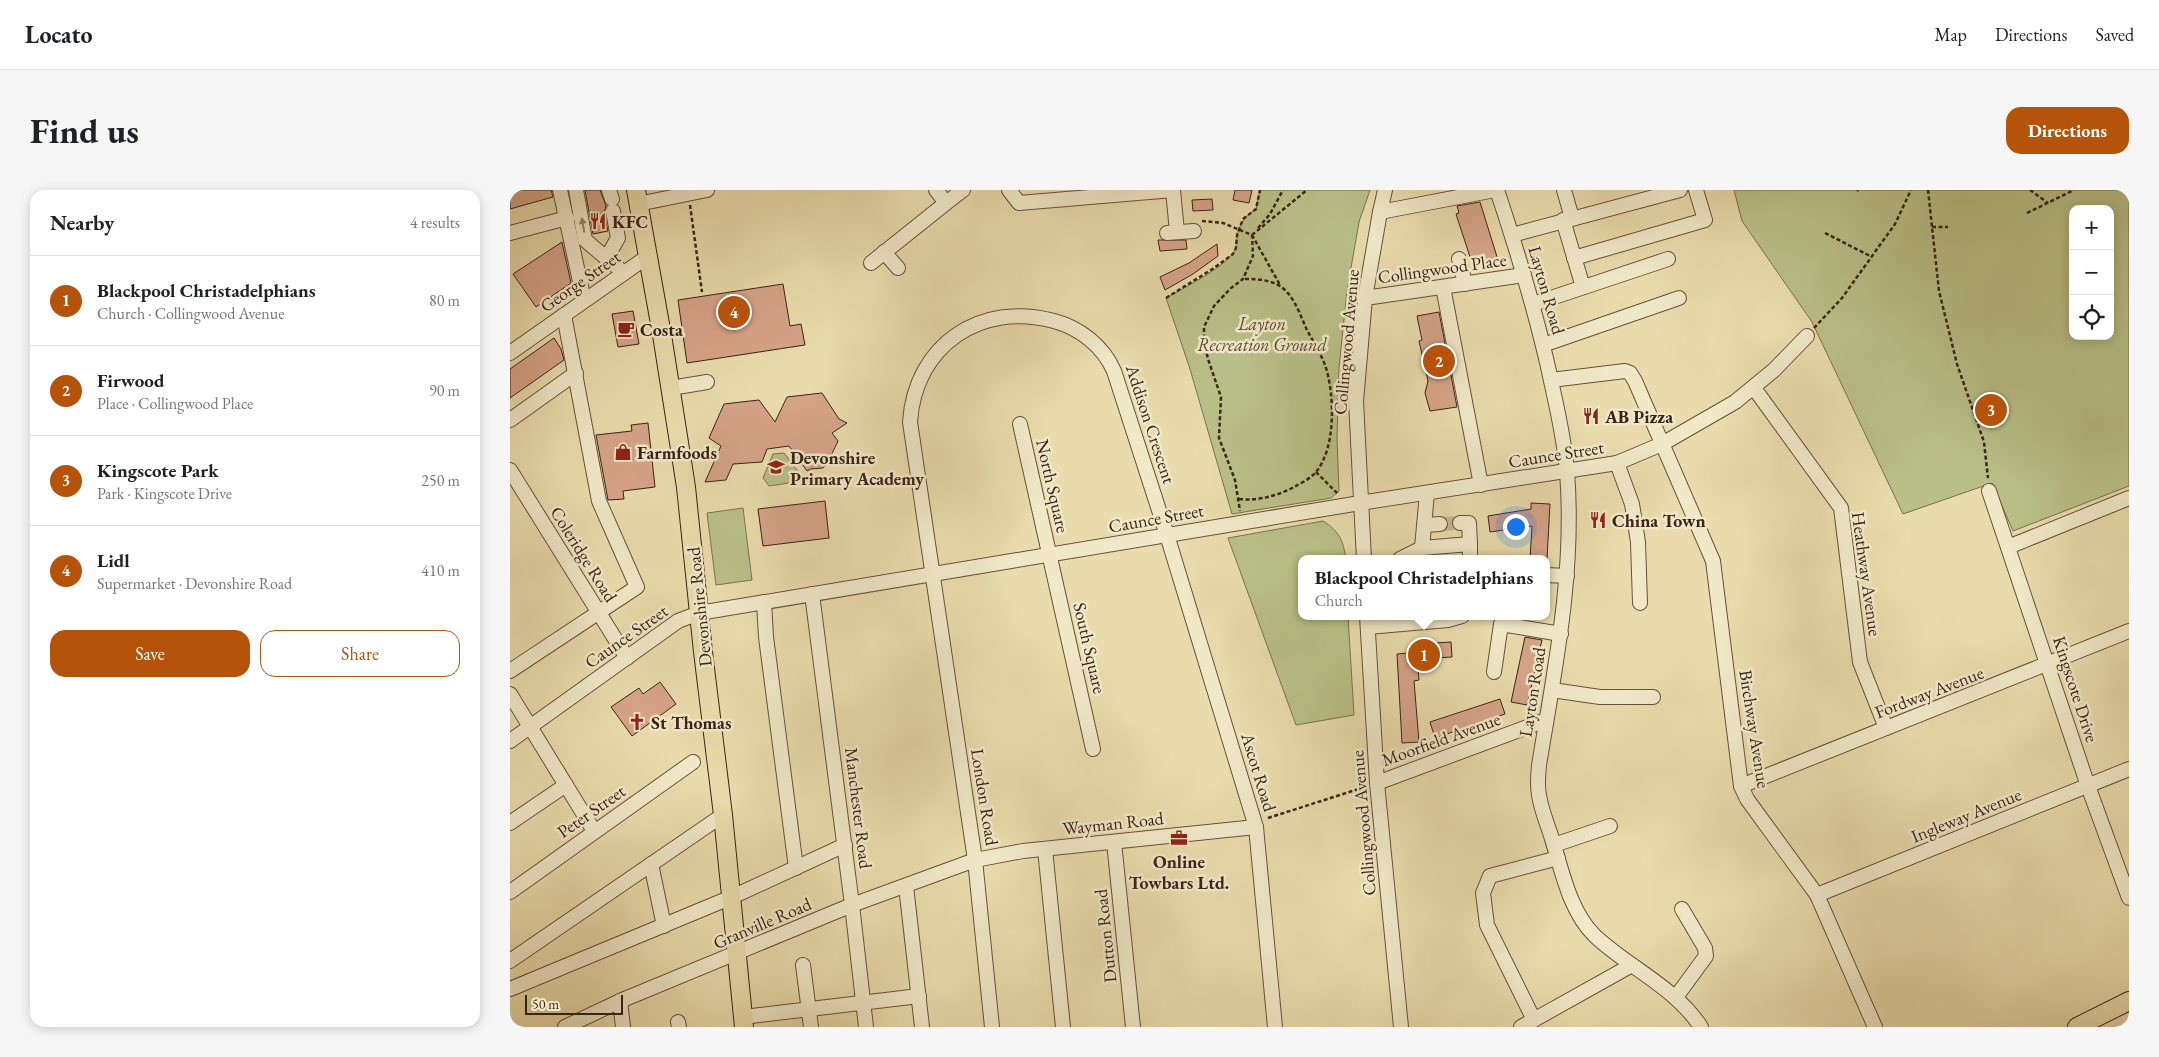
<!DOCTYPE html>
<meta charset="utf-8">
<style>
body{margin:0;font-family:"EB Garamond",serif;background:#f6f6f6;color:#202124}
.controls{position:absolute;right:15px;top:15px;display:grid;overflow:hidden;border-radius:10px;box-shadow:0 2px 12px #0003}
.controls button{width:45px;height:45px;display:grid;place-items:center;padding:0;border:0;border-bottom:1px solid #e0e0e0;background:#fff;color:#202124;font:25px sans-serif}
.scale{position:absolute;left:15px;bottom:12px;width:98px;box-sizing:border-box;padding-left:5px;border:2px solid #3a2318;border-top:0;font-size:14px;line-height:18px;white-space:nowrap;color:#3a2318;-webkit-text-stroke:4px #f1e8c8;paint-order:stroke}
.you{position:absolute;left:1005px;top:336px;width:18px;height:18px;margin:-12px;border:4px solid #fff;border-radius:50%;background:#1a73e8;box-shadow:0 0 0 8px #1a73e833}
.badge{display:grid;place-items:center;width:32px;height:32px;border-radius:50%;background:#b45309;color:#fff;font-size:16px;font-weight:700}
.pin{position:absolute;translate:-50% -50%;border:2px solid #fff;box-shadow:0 1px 5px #0006}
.popup{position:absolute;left:788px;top:365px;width:252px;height:65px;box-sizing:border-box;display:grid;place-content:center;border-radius:10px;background:#fff;filter:drop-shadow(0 1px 4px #0005);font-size:16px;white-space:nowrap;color:#757577}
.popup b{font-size:19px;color:#202124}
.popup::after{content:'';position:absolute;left:50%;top:100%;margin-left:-10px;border:10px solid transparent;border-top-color:#fff}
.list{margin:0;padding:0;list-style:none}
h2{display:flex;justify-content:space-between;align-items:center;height:65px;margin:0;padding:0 20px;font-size:21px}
h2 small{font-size:16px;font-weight:400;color:#757577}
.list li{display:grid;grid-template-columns:32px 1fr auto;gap:15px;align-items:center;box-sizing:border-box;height:90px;padding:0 20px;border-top:1px solid #e0e0e0}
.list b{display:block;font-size:19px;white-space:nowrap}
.list p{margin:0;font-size:16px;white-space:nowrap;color:#757577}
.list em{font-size:16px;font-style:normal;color:#757577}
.actions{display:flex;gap:10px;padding:15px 20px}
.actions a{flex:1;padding:11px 0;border:1px solid #b45309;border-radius:15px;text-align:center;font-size:18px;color:#b45309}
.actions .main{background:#b45309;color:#fff}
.icon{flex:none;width:28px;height:28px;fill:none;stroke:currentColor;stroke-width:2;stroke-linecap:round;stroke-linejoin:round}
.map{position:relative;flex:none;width:1619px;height:837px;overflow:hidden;border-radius:15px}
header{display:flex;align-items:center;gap:30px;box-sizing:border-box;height:70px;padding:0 25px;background:#fff;border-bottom:1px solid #e0e0e0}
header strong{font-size:24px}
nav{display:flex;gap:28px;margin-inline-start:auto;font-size:18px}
.intro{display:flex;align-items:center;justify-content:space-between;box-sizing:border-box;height:120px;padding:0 30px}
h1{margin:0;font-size:35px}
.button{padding:12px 22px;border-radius:15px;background:#b45309;color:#fff;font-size:18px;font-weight:700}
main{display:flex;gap:30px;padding:0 30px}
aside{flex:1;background:#fff;border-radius:15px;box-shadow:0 2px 12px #0003}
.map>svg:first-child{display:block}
</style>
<header>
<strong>Locato</strong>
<nav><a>Map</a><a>Directions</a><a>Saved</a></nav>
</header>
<div class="intro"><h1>Find us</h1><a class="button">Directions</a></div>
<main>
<aside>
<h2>Nearby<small>4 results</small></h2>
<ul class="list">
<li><span class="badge">1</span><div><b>Blackpool Christadelphians</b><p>Church · Collingwood Avenue</p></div><em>80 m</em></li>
<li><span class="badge">2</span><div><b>Firwood</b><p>Place · Collingwood Place</p></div><em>90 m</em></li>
<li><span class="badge">3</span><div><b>Kingscote Park</b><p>Park · Kingscote Drive</p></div><em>250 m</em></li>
<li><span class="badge">4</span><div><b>Lidl</b><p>Supermarket · Devonshire Road</p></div><em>410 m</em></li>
</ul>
<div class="actions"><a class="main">Save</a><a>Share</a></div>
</aside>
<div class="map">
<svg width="1619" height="837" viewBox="0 0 1619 837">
<rect width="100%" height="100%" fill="#e9dbab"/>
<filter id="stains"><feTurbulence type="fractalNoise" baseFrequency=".004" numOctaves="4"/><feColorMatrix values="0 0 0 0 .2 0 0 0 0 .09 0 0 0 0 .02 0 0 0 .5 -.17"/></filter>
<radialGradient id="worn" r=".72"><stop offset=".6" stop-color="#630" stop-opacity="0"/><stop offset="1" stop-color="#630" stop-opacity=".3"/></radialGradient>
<g fill="#b9c087" stroke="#7a7250" fill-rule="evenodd">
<path d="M 750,0 L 860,0 L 849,32 L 837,101 L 829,177 L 827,248 L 829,301 L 821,308 L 722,324 L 680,179 L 656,108 C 675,97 712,79 724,62 C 727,57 726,52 727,47 C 728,36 736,25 746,19 Z"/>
<path d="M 1224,0 L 1619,0 L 1619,296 L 1503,341 L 1482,293 L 1393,324 L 1302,132 L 1232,31 ZM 1563,19 L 1600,19 L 1600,146 L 1563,146 Z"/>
<path d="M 274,263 L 290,284 L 286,292 L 259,296 L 253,288 L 263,264 Z"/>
<path d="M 233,318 L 242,390 L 206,395 L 197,323 Z"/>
<path d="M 813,331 C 829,341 833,350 836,369 L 792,369 L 792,426 L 838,426 L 844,525 L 786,535 L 718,348 Z"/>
</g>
<g fill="#d6a388" stroke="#3a2318">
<path d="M 9,0 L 41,0 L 43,7 L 0,19 L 0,3 Z"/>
<path d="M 75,0 L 90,0 L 96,16 L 94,23 L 98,41 L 83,44 Z"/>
<path d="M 725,0 L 742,0 L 739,13 L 723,10 Z"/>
<path d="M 702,9 L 703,20 L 683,21 L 682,10 Z"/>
<path d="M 970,12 L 988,70 L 963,76 L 946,24 L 949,23 L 947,16 Z"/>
<path d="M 648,50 L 676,50 L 677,59 L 650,61 Z"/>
<path d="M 52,52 L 61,93 L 26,117 L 3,84 Z"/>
<path d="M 707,54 L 708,66 L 683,84 L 655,100 L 650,87 L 679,73 Z"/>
<path d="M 273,94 L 280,136 L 291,134 L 295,155 L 177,173 L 168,110 Z"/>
<path d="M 123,121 L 129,154 L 108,157 L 102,124 Z"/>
<path d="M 929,122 L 947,217 L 920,221 L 915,203 L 918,191 L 909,151 L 912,150 L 907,126 Z"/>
<path d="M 44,148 L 51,159 L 54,170 L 0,208 L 0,179 Z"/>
<path d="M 312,203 L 329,229 L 337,233 L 322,243 L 328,251 L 317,274 L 313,278 L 301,279 L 297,281 L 279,256 L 257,259 L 252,272 L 223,274 L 216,290 L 195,292 L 211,256 L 199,248 L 214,214 L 249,210 L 265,232 L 277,207 Z"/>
<path d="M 138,233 L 145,297 L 113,301 L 114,309 L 98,310 L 86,245 L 122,241 L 121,235 Z"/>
<path d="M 315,311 L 319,348 L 253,356 L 248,319 Z"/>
<path d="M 1021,313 L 1040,314 L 1037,369 L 1020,369 L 1022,336 L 980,342 L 978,326 L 1021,319 Z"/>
<path d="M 1015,447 L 1032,450 L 1017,515 L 1001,512 Z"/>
<path d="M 941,452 L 942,467 L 926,468 L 927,476 L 908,477 L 909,490 L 904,491 L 909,552 L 892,553 L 887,464 L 910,462 L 909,454 Z"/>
<path d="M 150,492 L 166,514 L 122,546 L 101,517 L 129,498 L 133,504 Z"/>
<path d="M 990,509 L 995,524 L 925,548 L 920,532 Z"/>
</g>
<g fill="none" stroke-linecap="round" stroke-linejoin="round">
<path stroke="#c6b68e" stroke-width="14" stroke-dasharray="14 7" stroke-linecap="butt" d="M 930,334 L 950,333"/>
<g stroke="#66513d" stroke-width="16">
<g id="minor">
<path d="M 50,0 L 74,110"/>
<path d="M 66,0 L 75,50 L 114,83"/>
<path d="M 99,0 L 102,9"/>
<path d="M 426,0 L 436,13 L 453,0"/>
<path d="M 499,0 L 509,13 L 663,0"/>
<path d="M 663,0 L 667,42"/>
<path d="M 987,0 C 1009,66 1029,132 1043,200 C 1049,227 1055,255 1057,282 C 1065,381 1045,478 1029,575 C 1028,585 1027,595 1029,605 C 1031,620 1038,635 1042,649 C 1052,681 1060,722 1085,746 C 1119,778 1165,797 1191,837"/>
<path d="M 1054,0 L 1062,28"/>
<path d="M 128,14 L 197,0"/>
<path d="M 870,22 L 985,0"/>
<path d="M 1053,30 L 1073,97"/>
<path d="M 0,43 L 57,28"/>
<path d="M 657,43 L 684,41"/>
<path d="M 1002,45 L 1170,0"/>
<path d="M 374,62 L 388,78"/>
<path d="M 1064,68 L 1195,30 L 1186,0"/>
<path d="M 96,69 L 108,48 L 103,21"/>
<path d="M 949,69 L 955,94"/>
<path d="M 361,73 L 436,13"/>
<path d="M 933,97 L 971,295"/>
<path d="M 855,108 L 1014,85"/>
<path d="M 1023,114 L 1158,69"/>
<path d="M 1033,155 L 1169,108"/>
<path d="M 0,163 L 137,67"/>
<path d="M 1041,190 L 1115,181 L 1120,183 L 1125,191 L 1203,371 L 1231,596 L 1237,609 L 1307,705 L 1365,837"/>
<path d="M 161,198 L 197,192"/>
<path d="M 1244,198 L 1331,318 L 1350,472 L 1376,538"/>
<path d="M 0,230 L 66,183"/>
<path d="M 510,234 L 583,559"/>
<path d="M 1107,273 L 1122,314 L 1128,352 L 1130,413"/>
<path d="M 0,280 L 117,468"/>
<path d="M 1479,301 L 1578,596 L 1619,708"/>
<path d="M 950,333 L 959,333 L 960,354"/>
<path d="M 915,335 L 930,334"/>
<path d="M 1498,357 L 1619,308"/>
<path d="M 912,358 L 917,303"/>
<path d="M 854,369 L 846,211 L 855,108 L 870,22 L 875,0"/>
<path d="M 890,369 L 912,358 L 960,354 L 960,369"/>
<path d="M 1036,385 L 1057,386"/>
<path d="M 302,404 L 342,715 L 356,837"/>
<path d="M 254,412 L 256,447 L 286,678"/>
<path d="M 857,426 L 867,593 L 891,837"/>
<path d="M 858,437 L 938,430 L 952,426"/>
<path d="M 0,481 L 127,397 L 89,311 L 54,125"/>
<path d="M 984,482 L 991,434 L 1051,444"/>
<path d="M 1042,500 L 1090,507 L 1143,507"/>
<path d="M 0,504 L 84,641"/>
<path d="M 0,551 L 168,431 L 189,423 L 850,313 L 1107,273 L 1152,254 L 1225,212 L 1264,180 L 1297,146"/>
<path d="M 867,593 L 1036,530"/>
<path d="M 1231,596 L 1619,441"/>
<path d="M 0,633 L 56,595"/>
<path d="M 604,652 L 623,837"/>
<path d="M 1044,655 L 1100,636"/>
<path d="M 535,659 L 553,837"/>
<path d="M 141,674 L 154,736"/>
<path d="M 396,696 L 412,837"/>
<path d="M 0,702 L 183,572"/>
<path d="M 1307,705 L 1619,579"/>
<path d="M 0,771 L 213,625"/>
<path d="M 293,775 L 301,837"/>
<path d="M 0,799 L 222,707 L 335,655"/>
<path d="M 1166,807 L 1196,766 L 1195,758 L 1172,719"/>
<path d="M 110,811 L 113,837"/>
<path d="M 233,827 L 409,806"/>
<path d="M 1024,830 L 977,735 L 973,703 L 980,686 L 1048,668"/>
<path d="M 168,832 L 169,837"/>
<path d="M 55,837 L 110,811 L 342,715 L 465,670 L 513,661 L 746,637"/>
<path d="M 482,837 L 465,670 L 400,232 C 405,155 471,111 544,131 C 570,138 593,156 604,181 L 657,345 L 746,637 L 765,837"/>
<path d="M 1011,837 L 1122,775"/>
</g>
</g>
<g stroke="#3a2318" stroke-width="20">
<g id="major">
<path d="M 126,0 L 152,145 L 176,297 L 193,462 L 213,625 L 234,837"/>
<path d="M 1567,837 L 1619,811"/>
</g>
</g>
<g stroke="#3a2318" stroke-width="2.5" stroke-dasharray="4 2.5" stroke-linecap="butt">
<path d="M 1418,0 L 1429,101 L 1447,174 L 1474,252 L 1478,288"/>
<path d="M 1520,0 L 1538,13"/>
<path d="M 1347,1 L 1348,0"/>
<path d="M 180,15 L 192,102"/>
<path d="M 1517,23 L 1564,0"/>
<path d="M 692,31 L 713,33 L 742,45 L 743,66 L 733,89 L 721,98 L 704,116 L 694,137 L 694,154 L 699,172 L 711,207 L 709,248 L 725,290 L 730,321"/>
<path d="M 1422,37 L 1438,37"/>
<path d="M 748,38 L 760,24 L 773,0"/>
<path d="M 1315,43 L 1362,67"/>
<path d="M 742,45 L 797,0"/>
<path d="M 742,45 L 770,95"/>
<path d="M 656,108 L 704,78 L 723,64 L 726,58 L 727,45 L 733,29 L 746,19 L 750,0"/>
<path d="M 1304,138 L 1332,108 L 1385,34 L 1401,0"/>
<path d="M 806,282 L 828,304"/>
<path d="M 729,309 C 748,311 767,306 784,297 C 791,293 800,289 806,282 C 826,258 825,204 815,175 C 810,162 802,150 796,138 C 790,124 783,104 770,96 C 758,89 745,89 733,89"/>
<path d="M 758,628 L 855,597"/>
</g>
<use href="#minor" stroke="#f1e8c8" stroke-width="14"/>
<use href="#major" stroke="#e9dbab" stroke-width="18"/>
</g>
<defs><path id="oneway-solid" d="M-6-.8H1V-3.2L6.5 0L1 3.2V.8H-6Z" transform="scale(1.25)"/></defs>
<use fill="#968670" href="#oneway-solid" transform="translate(73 35) rotate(-100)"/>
<defs>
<g id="restaurant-bare" transform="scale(1.35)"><path d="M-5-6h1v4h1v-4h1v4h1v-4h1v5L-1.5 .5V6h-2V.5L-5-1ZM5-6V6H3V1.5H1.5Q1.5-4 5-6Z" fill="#8f2418" stroke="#f1e8c8" stroke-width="2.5" paint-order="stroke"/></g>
<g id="cafe-bare" transform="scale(1.35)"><path d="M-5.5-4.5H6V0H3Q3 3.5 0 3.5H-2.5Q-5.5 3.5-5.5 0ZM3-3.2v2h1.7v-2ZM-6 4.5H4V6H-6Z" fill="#8f2418" stroke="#f1e8c8" stroke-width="2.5" paint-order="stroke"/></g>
<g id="shop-bare" transform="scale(1.35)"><path d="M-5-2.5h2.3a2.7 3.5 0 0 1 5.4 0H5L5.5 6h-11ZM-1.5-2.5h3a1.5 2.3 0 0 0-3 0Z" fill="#8f2418" stroke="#f1e8c8" stroke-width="2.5" paint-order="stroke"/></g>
<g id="school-bare" transform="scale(1.35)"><path d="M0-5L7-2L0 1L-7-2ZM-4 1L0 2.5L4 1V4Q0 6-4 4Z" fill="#8f2418" stroke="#f1e8c8" stroke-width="2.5" paint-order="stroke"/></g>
<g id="church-bare" transform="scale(1.35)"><path d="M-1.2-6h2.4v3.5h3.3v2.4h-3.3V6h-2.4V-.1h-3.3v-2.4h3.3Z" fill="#8f2418" stroke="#f1e8c8" stroke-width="2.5" paint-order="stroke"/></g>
<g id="office-bare" transform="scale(1.35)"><path d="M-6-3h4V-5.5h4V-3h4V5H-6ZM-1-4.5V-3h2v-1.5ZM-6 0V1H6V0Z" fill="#8f2418" stroke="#f1e8c8" stroke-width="2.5" paint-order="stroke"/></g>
</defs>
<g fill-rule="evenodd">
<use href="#restaurant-bare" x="88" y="31"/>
<use href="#cafe-bare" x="116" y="139"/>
<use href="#restaurant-bare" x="1081" y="226"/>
<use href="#shop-bare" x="113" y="262"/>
<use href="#school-bare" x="266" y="277"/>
<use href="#restaurant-bare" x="1088" y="330"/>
<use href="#church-bare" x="127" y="532"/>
<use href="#office-bare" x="669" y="648"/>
</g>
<g text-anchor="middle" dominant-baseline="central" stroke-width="5" stroke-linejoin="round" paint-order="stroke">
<g font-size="18" font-weight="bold" fill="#3a2318" stroke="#f1e8c8" text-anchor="start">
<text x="102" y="31">KFC</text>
<text x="130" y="139">Costa</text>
<text x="1095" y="226">AB Pizza</text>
<text x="127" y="262">Farmfoods</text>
<text x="280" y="267">Devonshire<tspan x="280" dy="21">Primary Academy</tspan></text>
<text x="1102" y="330">China Town</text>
<text x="141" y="532">St Thomas</text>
<text x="669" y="671" text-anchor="middle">Online<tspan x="669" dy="21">Towbars Ltd.</tspan></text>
</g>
<g font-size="18" fill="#3a2318" stroke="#f1e8c8">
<text transform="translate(932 78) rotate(-8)">Collingwood Place</text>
<text transform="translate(70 91) rotate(-35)">George Street</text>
<text transform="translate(1037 100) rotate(74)">Layton Road</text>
<text transform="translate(836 152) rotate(-85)">Collingwood Avenue</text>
<text transform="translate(641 234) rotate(72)">Addison Crescent</text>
<text transform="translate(1046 264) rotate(-9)">Caunce Street</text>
<text transform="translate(543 296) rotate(77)">North Square</text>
<text transform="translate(646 328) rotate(-10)">Caunce Street</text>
<text transform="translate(74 364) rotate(58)">Coleridge Road</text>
<text transform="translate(1357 384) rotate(82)">Heathway Avenue</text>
<text transform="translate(189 417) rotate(-96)">Devonshire Road</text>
<text transform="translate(116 446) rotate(-35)">Caunce Street</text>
<text transform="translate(580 458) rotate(77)">South Square</text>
<text transform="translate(1566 499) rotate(72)">Kingscote Drive</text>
<text transform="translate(1022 502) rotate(-81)">Layton Road</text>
<text transform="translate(1419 502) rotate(-21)">Fordway Avenue</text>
<text transform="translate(1245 539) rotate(81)">Birchway Avenue</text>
<text transform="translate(931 549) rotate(-20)">Moorfield Avenue</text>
<text transform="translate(749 582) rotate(73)">Ascot Road</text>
<text transform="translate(475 607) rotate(81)">London Road</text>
<text transform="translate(349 618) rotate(83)">Manchester Road</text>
<text transform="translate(81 621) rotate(-35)">Peter Street</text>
<text transform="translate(1456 625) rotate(-22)">Ingleway Avenue</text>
<text transform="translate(603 633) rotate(-6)">Wayman Road</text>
<text transform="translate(853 633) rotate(-95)">Collingwood Avenue</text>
<text transform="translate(252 733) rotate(-23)">Granville Road</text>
<text transform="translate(595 746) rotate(-96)">Dutton Road</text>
</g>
<g font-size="18" font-style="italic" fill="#5a4a34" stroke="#f1e8c8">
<text x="752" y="133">Layton<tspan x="752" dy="21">Recreation Ground</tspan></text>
</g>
</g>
<rect width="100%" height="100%" filter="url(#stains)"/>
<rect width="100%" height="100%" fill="url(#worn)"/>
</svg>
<div class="controls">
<button>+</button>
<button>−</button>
<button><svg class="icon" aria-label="locate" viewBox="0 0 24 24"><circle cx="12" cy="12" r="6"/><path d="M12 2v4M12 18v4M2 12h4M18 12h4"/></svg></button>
</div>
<div class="scale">50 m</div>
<div class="you"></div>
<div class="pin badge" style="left:914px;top:465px">1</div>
<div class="popup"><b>Blackpool Christadelphians</b>Church</div>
<div class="pin badge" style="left:929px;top:171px">2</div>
<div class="pin badge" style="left:1481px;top:220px">3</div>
<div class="pin badge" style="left:224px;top:122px">4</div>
</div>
</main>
